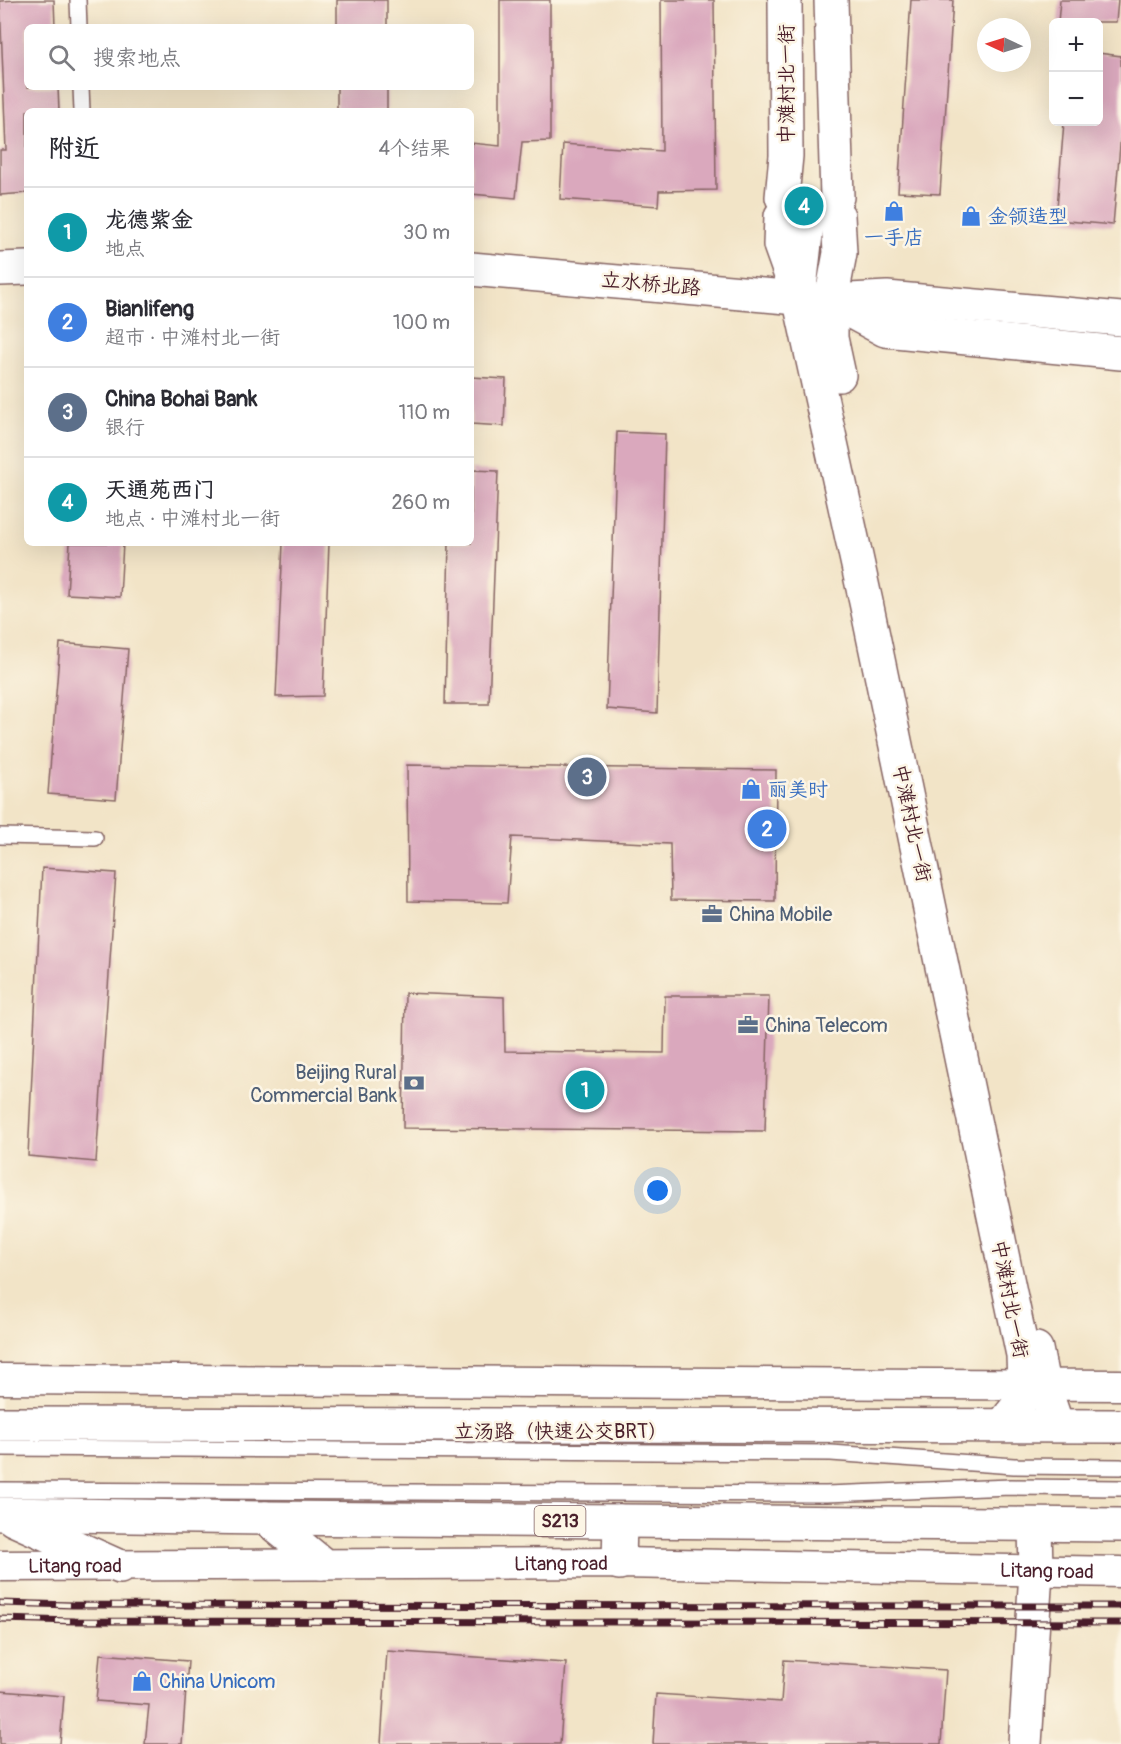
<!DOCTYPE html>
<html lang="zh">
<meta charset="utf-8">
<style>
body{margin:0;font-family:Pangolin,"LXGW WenKai TC",sans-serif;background:#f2f2f3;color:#2b2b33}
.controls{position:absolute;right:18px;top:18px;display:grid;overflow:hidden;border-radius:9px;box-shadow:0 6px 24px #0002}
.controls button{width:54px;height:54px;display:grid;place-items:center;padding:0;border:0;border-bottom:2px solid #e1e1e2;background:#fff;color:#2b2b33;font:30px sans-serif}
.compass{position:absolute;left:977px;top:18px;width:54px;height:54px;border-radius:50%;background:#fff;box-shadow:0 6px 24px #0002;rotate:274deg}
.you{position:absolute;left:658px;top:1191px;width:21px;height:21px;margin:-15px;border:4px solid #fff;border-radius:50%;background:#1a73e8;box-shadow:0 0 0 9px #1a73e833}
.badge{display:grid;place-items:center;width:39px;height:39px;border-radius:50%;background:#b5179e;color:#fff;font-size:20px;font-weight:700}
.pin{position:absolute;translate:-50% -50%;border:3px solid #fff;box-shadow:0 2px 6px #0006}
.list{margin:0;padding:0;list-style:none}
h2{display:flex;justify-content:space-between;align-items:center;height:78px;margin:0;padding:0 24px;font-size:26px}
h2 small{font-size:20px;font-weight:400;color:#7c7c81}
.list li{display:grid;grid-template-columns:39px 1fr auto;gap:18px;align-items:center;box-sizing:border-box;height:90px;padding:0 24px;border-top:2px solid #e1e1e2}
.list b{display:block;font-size:22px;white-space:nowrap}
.list p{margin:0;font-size:20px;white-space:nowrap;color:#7c7c81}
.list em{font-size:20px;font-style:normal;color:#7c7c81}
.icon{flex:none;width:33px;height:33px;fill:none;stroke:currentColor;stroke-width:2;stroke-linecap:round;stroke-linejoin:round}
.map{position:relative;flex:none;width:1121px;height:1744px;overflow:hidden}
.search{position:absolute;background:#fff;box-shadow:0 6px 24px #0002;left:24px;top:24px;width:450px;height:66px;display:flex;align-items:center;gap:15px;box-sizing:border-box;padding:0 21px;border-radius:9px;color:#7c7c81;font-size:22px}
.panel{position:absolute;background:#fff;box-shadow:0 6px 24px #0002;left:24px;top:108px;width:450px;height:438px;border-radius:9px}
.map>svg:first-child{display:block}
</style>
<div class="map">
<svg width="1121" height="1744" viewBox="0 0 1121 1744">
<rect width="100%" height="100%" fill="#fcf5e5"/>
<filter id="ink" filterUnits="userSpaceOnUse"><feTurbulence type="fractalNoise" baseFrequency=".0167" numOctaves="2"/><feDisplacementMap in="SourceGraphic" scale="12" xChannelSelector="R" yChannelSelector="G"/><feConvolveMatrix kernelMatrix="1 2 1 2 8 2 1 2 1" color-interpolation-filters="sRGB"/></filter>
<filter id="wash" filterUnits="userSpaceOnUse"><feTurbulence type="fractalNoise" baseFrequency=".008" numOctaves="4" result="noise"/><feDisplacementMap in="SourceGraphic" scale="24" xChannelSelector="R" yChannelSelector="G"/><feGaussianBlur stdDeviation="1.35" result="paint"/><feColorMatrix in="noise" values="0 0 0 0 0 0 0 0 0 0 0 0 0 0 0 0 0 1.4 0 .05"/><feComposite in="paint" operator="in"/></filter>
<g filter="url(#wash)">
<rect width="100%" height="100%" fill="#f2e4c7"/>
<g id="blocks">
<g fill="#daa8bd">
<path d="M 18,0 L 54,0 L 55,27 L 27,27 L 27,87 L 58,87 L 59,111 L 27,111 L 27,193 L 0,195 L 0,150 L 6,150 L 0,1 Z"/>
<rect x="337" y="0" width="50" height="27"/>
<path d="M 500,0 L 550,0 L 550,141 L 522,142 L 516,198 L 471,194 L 471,143 L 500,146 Z"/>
<path d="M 661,0 L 714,0 L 716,190 L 659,191 L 658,206 L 560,199 L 563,144 L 662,151 Z"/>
<path d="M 911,0 L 953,0 L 940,194 L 898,192 Z"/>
<path d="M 1060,0 L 1118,0 L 1116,22 L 1058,22 Z"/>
<path d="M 1098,53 L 1121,56 L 1121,134 L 1113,225 L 1056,220 L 1064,122 L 1098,122 Z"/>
<rect x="337" y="87" width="50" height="24"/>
<path d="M 471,377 L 506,379 L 504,426 L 471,424 Z"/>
<path d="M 617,432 L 665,434 L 657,713 L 607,709 Z"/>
<path d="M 471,470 L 498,471 L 489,704 L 445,704 L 449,543 L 471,543 Z"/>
<path d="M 70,543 L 123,543 L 120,597 L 67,594 Z"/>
<path d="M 283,543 L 329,543 L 323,696 L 276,697 Z"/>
<path d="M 60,643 L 128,649 L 116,799 L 48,794 Z"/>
<path d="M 407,765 L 776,770 L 775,901 L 671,900 L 670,844 L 512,837 L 507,903 L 408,901 Z"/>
<path d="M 42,868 L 116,873 L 96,1162 L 28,1156 Z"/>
<path d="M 405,993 L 504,997 L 505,1051 L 664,1053 L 665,996 L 769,996 L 765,1131 L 403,1128 Z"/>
<path d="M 387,1651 L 566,1663 L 560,1744 L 381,1744 Z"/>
<path d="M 100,1654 L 188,1661 L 182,1744 L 145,1744 L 149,1705 L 96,1701 Z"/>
<path d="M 784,1660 L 946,1670 L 941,1744 L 653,1744 L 656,1694 L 781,1702 Z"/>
<path d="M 0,1691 L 64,1696 L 60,1744 L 0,1744 Z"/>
</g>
</g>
</g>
<g filter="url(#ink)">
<use href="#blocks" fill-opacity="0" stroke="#856462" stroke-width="1.5"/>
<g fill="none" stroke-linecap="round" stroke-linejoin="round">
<g stroke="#856462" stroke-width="18">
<g id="lane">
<path d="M 78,0 L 79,27"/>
<path d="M 81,87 L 82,111"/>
<path d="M 0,836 L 95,838"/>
<path d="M 0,1448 L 831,1453 L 1014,1466 L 1121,1467"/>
<path d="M 0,1490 L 826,1494 L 1011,1487 L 1121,1488"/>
</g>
</g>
<g stroke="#856462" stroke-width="33">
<g id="street">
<path d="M 0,1379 L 1121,1385"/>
<path id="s1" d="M 0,1566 L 619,1563 L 1121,1572"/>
</g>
</g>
<g stroke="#856462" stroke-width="36">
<g id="secondary">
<path d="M 831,0 L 837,197"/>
<path d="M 782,197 L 786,156 L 785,0"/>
<path d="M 781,216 L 780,245 L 796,290"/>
<path d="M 808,216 L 799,297 L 866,602 L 1023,1355 L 1024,1384 L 1018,1406 L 1003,1425"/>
<path d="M 838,216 L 840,253 L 831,301 L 831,338 L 839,375"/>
<path d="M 0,269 L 27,268"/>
<path d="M 471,269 L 831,301 L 887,298 L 1121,319"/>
<path d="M 831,301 L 885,330 L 1121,353"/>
<path d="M 1036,1349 L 1043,1384 L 1057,1425"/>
<path d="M 1025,1744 L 1036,1572 L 1035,1525"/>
</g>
</g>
<g stroke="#856462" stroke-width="36">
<g id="primary">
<path d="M 0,1424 L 1121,1426"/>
<path d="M 0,1514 L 266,1518 L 1121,1525"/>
<path d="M 266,1518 L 321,1563"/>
<path d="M 13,1519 L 120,1567"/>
<path d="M 619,1563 L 620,1521"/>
</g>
</g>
<use href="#lane" stroke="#fff" stroke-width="15"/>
<use href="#street" stroke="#fff" stroke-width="30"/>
<use href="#secondary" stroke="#fff" stroke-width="33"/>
<use href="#primary" stroke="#fff" stroke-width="33"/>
<g stroke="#4a1f2b" stroke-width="7">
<g id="rail">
<path d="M 0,1603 L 72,1605 L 1121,1606"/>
<path d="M 0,1619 L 75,1621 L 1121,1623"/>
</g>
</g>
<use href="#rail" stroke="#fcf5e5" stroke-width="4.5" stroke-dasharray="14" stroke-linecap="butt"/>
</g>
</g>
<defs>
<g id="shop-bare" transform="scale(1.62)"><path d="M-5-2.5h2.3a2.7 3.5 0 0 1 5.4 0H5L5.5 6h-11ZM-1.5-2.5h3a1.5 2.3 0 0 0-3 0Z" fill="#3f7fe0" stroke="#fcf5e5" stroke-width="2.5" paint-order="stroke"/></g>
<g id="office-bare" transform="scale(1.62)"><path d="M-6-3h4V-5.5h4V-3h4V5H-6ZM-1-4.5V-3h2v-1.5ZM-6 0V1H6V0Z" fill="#5c6f8a" stroke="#fcf5e5" stroke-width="2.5" paint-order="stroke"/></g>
<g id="bank-bare" transform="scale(1.62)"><path d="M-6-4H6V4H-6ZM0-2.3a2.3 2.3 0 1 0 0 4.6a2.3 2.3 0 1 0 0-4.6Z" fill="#5c6f8a" stroke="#fcf5e5" stroke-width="2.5" paint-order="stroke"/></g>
</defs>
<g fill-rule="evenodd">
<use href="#shop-bare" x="894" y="211"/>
<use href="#shop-bare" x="971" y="216"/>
<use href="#shop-bare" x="751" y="789"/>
<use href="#office-bare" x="712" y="914"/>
<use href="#office-bare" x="748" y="1025"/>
<use href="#bank-bare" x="414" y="1083"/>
<use href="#shop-bare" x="142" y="1681"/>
</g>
<g text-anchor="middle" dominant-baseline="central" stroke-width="5" stroke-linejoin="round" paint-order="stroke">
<rect fill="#fcf5e5" stroke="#7f5f63" stroke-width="1.5" x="534.5" y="1506" width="51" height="30" rx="4.5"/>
<g font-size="18" font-weight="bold" fill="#4a1f2b">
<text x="560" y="1521">S213</text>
</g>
<g font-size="20" fill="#4a1f2b" stroke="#fcf5e5">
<text transform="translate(786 84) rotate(-90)">中滩村北一街</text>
<text transform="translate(651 284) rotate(5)">立水桥北路</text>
<text transform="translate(912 823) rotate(78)">中滩村北一街</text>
<text transform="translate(1010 1299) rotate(79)">中滩村北一街</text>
<text x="561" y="1431">立汤路（快速公交BRT）</text>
<text stroke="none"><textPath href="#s1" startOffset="561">Litang road</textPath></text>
<text stroke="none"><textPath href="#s1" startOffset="75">Litang road</textPath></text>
<text stroke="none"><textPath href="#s1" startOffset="1047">Litang road</textPath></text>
</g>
<g font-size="20" fill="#366cbe" stroke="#fcf5e5" text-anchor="start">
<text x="988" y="216">金领造型</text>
<text x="894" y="237" text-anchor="middle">一手店</text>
<text x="768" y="789">丽美时</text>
<text x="159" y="1681">China Unicom</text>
</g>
<g font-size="20" fill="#4e5e75" stroke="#fcf5e5" text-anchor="start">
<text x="729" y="914">China Mobile</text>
<text x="765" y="1025">China Telecom</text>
<text x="397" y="1072" text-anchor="end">Beijing Rural<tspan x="397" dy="23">Commercial Bank</tspan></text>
</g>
</g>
</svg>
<div class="controls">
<button>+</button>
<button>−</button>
</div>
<svg class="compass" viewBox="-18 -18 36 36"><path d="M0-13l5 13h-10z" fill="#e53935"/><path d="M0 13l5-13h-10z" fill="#7c7c81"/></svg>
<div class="you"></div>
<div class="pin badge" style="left:585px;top:1090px;background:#0f9aa8">1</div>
<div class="pin badge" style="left:767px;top:829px;background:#3f7fe0">2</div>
<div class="pin badge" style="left:587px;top:777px;background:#5c6f8a">3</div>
<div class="pin badge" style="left:804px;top:206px;background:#0f9aa8">4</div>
<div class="search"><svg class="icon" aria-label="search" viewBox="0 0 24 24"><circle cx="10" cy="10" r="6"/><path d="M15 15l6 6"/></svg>搜索地点</div>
<section class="panel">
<h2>附近<small>4个结果</small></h2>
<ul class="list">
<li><span class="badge" style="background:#0f9aa8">1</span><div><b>龙德紫金</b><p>地点</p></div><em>30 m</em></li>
<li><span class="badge" style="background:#3f7fe0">2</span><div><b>Bianlifeng</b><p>超市 · 中滩村北一街</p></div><em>100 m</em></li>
<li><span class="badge" style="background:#5c6f8a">3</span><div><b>China Bohai Bank</b><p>银行</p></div><em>110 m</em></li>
<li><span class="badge" style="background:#0f9aa8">4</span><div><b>天通苑西门</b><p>地点 · 中滩村北一街</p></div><em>260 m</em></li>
</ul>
</section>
</div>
